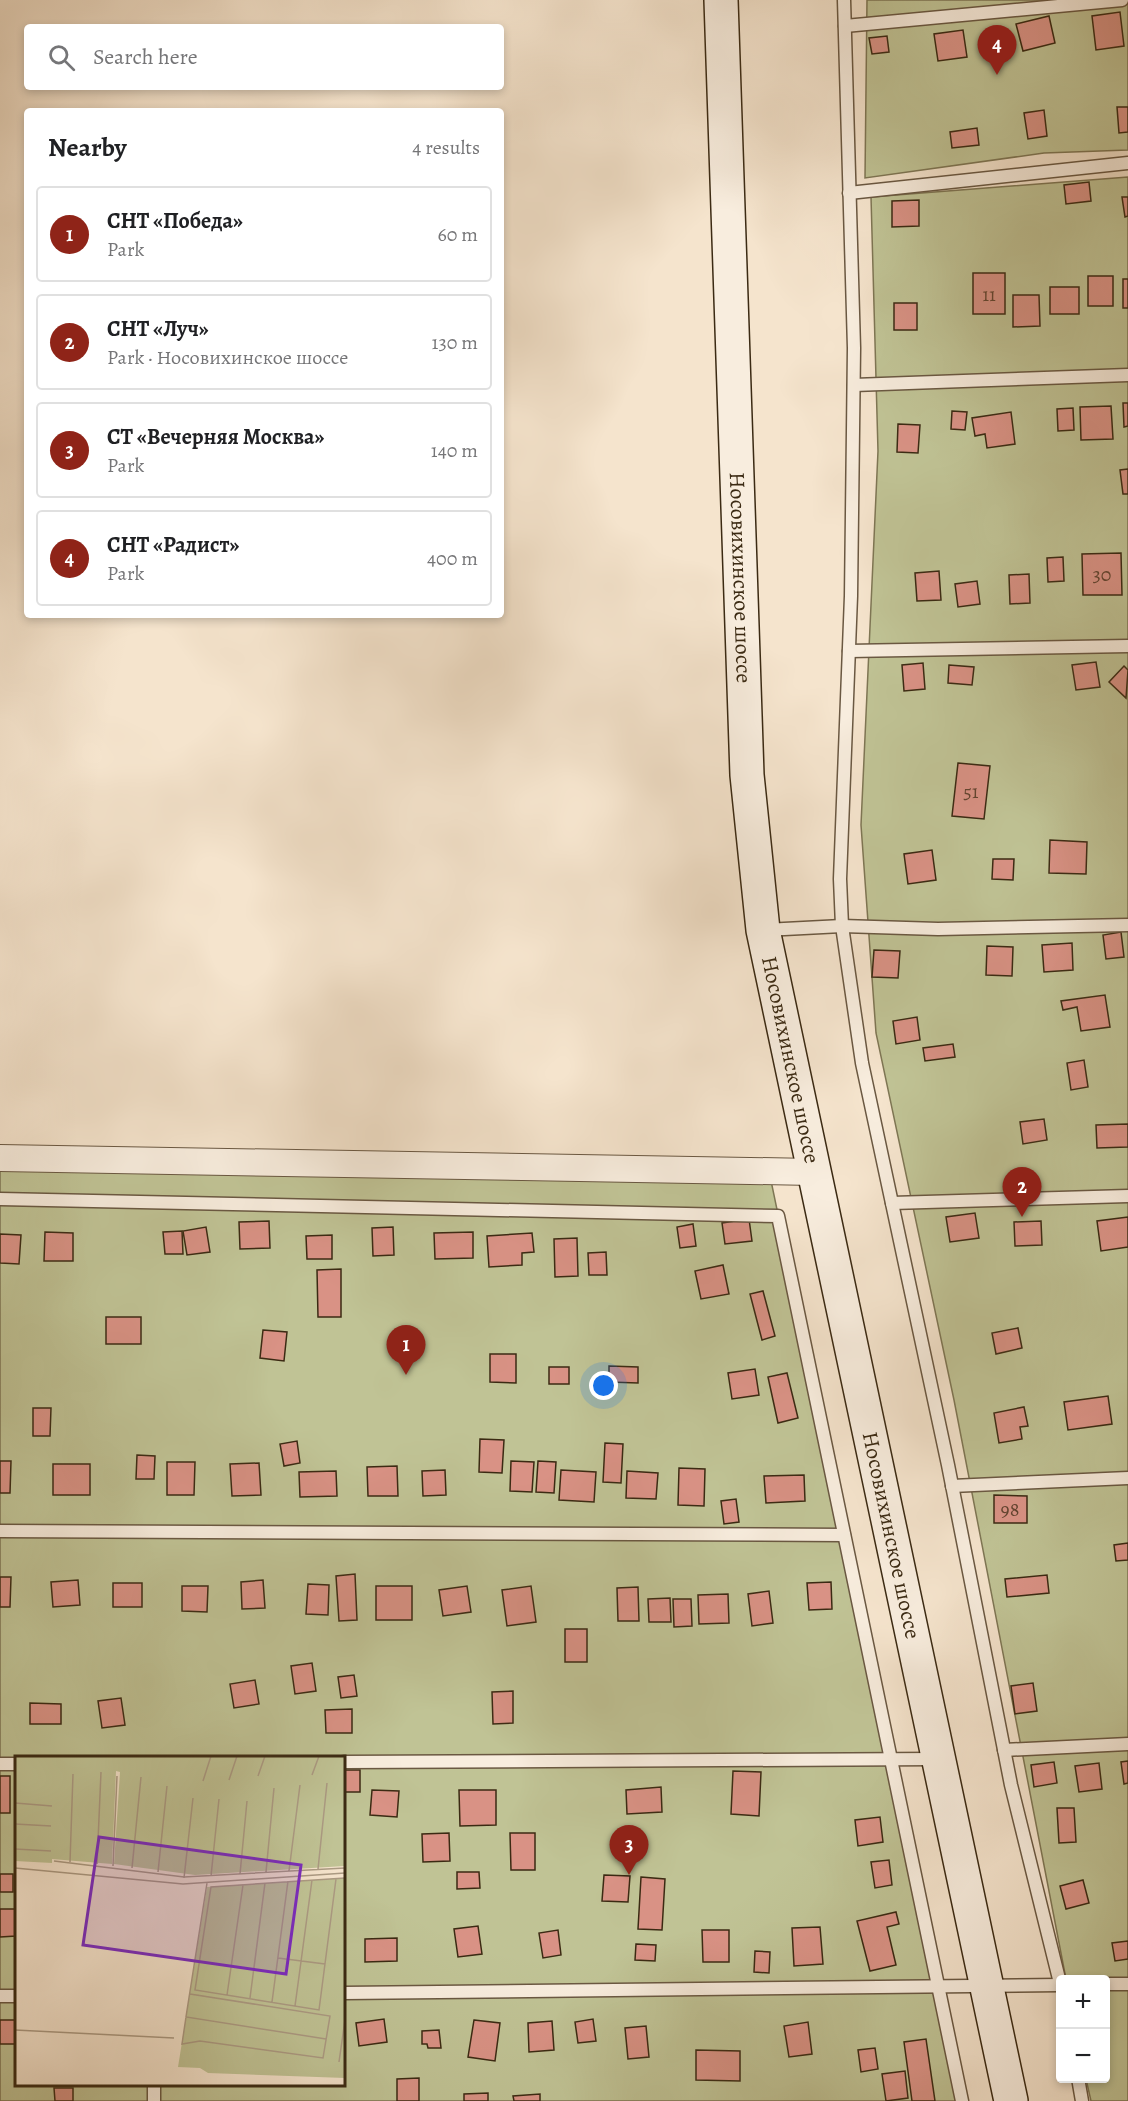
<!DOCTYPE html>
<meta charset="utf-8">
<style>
body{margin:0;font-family:Alegreya,serif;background:#f6f6f6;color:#202124}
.controls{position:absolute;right:18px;bottom:18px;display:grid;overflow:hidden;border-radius:6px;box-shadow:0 3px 9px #0003}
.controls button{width:54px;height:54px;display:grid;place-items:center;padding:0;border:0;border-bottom:2px solid #e0e0e0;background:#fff;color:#202124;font:30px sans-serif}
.you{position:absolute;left:604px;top:1386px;width:21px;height:21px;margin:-15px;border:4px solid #fff;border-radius:50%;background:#1a73e8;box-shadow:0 0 0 9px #1a73e833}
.badge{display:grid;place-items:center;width:39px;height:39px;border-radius:50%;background:#8f2418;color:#fff;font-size:20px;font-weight:700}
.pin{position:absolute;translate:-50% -50px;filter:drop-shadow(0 2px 3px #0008)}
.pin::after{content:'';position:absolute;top:32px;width:21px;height:18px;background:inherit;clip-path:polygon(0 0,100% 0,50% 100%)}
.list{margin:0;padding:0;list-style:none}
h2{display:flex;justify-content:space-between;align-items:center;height:78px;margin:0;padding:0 24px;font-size:26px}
h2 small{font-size:20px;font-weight:400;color:#757577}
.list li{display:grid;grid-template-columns:39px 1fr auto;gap:18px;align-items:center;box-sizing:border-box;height:96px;margin:0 12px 12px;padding:0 12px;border:2px solid #e0e0e0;border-radius:6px}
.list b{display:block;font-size:22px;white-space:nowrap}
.list p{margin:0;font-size:20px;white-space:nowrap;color:#757577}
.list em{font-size:20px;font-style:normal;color:#757577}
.icon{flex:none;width:33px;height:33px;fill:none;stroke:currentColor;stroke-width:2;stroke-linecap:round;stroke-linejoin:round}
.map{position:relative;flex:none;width:1128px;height:2101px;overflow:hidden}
.search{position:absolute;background:#fff;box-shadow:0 3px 9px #0003;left:24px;top:24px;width:480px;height:66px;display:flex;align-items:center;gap:15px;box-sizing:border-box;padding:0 21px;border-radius:6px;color:#757577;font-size:22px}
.panel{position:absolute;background:#fff;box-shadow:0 3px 9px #0003;left:24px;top:108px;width:480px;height:510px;border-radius:6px}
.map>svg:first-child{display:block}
</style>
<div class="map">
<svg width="1128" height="2101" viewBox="0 0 1128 2101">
<rect width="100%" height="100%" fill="#f5e4cd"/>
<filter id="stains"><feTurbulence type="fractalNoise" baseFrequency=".00333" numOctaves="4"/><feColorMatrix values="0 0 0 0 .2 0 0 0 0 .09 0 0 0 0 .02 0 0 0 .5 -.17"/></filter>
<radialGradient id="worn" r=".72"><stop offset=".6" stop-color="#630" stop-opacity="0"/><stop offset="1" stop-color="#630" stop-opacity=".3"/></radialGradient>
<g fill="#c0c395" stroke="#7e7654" stroke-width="1.5" fill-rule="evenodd">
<path d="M 867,0 L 1128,0 L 1128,150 L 1044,153 L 865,178 Z"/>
<path d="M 1128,177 L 1128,2101 L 1091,2101 L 1086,2079 L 1106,2078 L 1106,1980 L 1066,1979 L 954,1400 L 876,1033 L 861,825 L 878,451 L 871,197 Z"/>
<path d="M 0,1158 L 769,1171 L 962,2101 L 0,2101 ZM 16,1758 L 344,1758 L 344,2084 L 16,2084 Z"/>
</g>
<g fill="#d99285" stroke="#3b2a13" stroke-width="1.5">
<path d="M 1120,12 L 1124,46 L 1096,50 L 1092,16 Z"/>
<path d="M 1049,16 L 1055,43 L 1023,51 L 1016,24 Z"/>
<path d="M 963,30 L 967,57 L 938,61 L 934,34 Z"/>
<path d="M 887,36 L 889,52 L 872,54 L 869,38 Z"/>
<path d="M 1117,107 L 1128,107 L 1128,132 L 1119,133 Z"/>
<path d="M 1044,110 L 1047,136 L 1028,139 L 1024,113 Z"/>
<path d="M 977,128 L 979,145 L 952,148 L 950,132 Z"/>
<path d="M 1089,182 L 1091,201 L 1066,204 L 1064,185 Z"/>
<path d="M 1122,197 L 1128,197 L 1128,216 L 1125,217 Z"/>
<path d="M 919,200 L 919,226 L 892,227 L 892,201 Z"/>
<rect x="973" y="273" width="32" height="41"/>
<rect x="1088" y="276" width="25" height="30"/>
<rect x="1123" y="279" width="5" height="29"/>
<rect x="1050" y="287" width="29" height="27"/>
<path d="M 1013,295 L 1039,295 L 1040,326 L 1013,327 Z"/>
<rect x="894" y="303" width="23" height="27"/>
<path d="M 1123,403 L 1128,403 L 1128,426 L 1124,427 Z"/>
<path d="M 1111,406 L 1113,439 L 1081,440 L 1080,407 Z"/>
<path d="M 1073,408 L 1074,430 L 1058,431 L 1057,409 Z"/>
<path d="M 952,411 L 967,412 L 965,430 L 951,429 Z"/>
<path d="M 1011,412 L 1015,444 L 987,448 L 985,434 L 975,436 L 972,418 Z"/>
<path d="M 898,424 L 920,425 L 918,453 L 897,452 Z"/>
<path d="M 1128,469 L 1128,494 L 1123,494 L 1120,470 Z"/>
<path d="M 1121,553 L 1122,595 L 1083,595 L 1082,554 Z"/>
<path d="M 1063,557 L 1064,581 L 1048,582 L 1047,558 Z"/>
<path d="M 939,571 L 941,600 L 917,601 L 915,573 Z"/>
<path d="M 1029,574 L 1030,603 L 1010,604 L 1009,575 Z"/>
<path d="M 977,581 L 980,604 L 958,607 L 955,584 Z"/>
<path d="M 1096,662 L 1100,687 L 1076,690 L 1072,665 Z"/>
<path d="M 923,663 L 925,689 L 904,691 L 902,665 Z"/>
<path d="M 949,665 L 974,667 L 972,685 L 948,683 Z"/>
<path d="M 1124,666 L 1128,670 L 1126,698 L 1109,682 Z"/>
<path d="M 958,763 L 990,766 L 984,819 L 952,816 Z"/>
<path d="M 1050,840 L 1087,842 L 1086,874 L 1049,873 Z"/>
<path d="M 932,850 L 936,880 L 908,884 L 904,854 Z"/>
<path d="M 993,859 L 1014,859 L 1013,880 L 992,879 Z"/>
<path d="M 1121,932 L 1124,957 L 1106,959 L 1103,935 Z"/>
<path d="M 1072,943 L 1073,970 L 1044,972 L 1042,945 Z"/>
<path d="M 987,946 L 1013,947 L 1012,976 L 986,975 Z"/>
<path d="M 874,950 L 900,951 L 898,978 L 872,977 Z"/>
<path d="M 1105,995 L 1110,1027 L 1081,1031 L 1077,1007 L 1063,1010 L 1061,1001 Z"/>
<path d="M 917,1017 L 920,1040 L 896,1044 L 893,1021 Z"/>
<path d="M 953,1044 L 955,1057 L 925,1061 L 923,1048 Z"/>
<path d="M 1084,1060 L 1088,1087 L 1071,1090 L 1067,1063 Z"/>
<path d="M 1044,1119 L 1047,1140 L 1023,1144 L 1020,1122 Z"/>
<path d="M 1128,1124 L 1128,1147 L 1097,1148 L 1096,1125 Z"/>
<path d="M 975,1213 L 979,1238 L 950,1242 L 946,1217 Z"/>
<path d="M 1128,1217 L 1128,1247 L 1101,1251 L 1097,1221 Z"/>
<path d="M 749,1219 L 752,1241 L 725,1244 L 722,1223 Z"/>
<path d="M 269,1221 L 270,1248 L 240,1249 L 239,1222 Z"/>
<path d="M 1041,1221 L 1042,1245 L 1015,1246 L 1014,1222 Z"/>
<path d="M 693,1224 L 696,1246 L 680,1248 L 677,1227 Z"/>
<path d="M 206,1227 L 210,1252 L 187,1255 L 183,1231 Z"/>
<path d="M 393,1227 L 394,1255 L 373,1256 L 372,1228 Z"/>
<path d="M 182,1231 L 183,1254 L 165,1254 L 163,1232 Z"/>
<path d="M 45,1232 L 73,1233 L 73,1261 L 44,1261 Z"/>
<path d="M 473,1232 L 473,1258 L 435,1259 L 434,1233 Z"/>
<path d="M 532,1233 L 534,1252 L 522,1253 L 522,1265 L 489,1267 L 487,1236 Z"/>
<path d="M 0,1234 L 21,1235 L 19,1264 L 0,1263 Z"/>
<path d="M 332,1235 L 332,1259 L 307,1259 L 306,1236 Z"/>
<path d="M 577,1238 L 578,1276 L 555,1277 L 554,1239 Z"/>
<path d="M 606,1252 L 607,1275 L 589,1275 L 588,1253 Z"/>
<path d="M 723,1265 L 729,1294 L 701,1299 L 695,1271 Z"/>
<path d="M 341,1269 L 341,1317 L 318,1317 L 317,1270 Z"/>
<path d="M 763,1291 L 775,1336 L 762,1340 L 750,1294 Z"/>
<rect x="106" y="1317" width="35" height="27"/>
<path d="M 1018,1328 L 1022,1348 L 996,1354 L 992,1333 Z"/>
<path d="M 263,1330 L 287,1332 L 284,1361 L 260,1358 Z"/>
<path d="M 490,1354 L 516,1354 L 516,1383 L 490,1382 Z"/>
<path d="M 609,1366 L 638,1367 L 638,1383 L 609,1382 Z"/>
<rect x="549" y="1367" width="20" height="17"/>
<path d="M 755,1369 L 759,1395 L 732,1399 L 728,1373 Z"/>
<path d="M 787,1373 L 798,1418 L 778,1423 L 768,1377 Z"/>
<path d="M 1108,1396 L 1112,1424 L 1068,1430 L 1064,1402 Z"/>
<path d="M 1024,1407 L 1028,1426 L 1020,1427 L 1022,1439 L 999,1443 L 994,1413 Z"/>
<path d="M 33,1408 L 51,1408 L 50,1436 L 33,1436 Z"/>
<path d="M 480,1439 L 504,1440 L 502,1473 L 479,1472 Z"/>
<path d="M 297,1441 L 300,1463 L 284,1466 L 280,1444 Z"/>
<path d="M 605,1443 L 623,1444 L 621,1483 L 603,1482 Z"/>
<path d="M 137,1455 L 155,1456 L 154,1479 L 136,1479 Z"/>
<path d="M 0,1461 L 11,1461 L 10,1493 L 0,1493 Z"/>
<path d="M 511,1461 L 534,1462 L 532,1492 L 510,1491 Z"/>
<path d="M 538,1461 L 556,1462 L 554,1493 L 536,1492 Z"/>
<path d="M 167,1462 L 195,1462 L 194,1495 L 167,1495 Z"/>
<path d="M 259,1463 L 261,1495 L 232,1496 L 230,1464 Z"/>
<rect x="53" y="1464" width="37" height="31"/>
<path d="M 397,1466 L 398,1496 L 368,1496 L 367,1467 Z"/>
<path d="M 679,1468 L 705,1469 L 704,1506 L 678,1505 Z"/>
<path d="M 445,1470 L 446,1495 L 423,1496 L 422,1471 Z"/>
<path d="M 561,1470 L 596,1472 L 594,1502 L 559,1500 Z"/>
<path d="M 336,1471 L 337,1496 L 300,1497 L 299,1472 Z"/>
<path d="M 627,1471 L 658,1473 L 656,1499 L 626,1498 Z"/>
<path d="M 804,1475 L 805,1501 L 766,1503 L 764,1476 Z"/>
<path d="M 994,1495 L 1027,1496 L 1027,1523 L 994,1523 Z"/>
<path d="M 736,1499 L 739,1522 L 724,1524 L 721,1501 Z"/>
<path d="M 1128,1543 L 1128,1560 L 1116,1561 L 1114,1545 Z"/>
<path d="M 355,1574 L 357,1620 L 339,1621 L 336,1576 Z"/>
<path d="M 1047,1575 L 1049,1593 L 1007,1597 L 1005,1579 Z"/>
<path d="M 0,1577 L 11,1577 L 10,1607 L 0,1607 Z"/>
<path d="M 78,1580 L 80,1605 L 53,1607 L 51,1582 Z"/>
<path d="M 263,1580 L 265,1608 L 242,1609 L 241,1582 Z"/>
<path d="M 831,1582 L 832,1609 L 809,1610 L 807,1583 Z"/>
<rect x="113" y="1583" width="29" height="24"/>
<path d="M 308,1584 L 329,1585 L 328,1615 L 306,1614 Z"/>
<path d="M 182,1586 L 208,1586 L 207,1612 L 182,1611 Z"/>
<rect x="376" y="1586" width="36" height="34"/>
<path d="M 467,1586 L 471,1612 L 443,1616 L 439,1590 Z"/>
<path d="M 531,1586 L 536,1622 L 507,1626 L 502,1590 Z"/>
<path d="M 638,1587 L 639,1621 L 618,1621 L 617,1588 Z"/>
<path d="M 769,1591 L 773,1623 L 752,1626 L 748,1594 Z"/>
<path d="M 728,1594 L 729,1623 L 699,1624 L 698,1595 Z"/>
<path d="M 670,1598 L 671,1622 L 649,1622 L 648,1599 Z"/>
<path d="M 673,1599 L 691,1599 L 692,1626 L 674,1627 Z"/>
<rect x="565" y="1629" width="22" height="33"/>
<path d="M 312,1663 L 316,1691 L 295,1694 L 291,1666 Z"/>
<path d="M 354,1675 L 357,1696 L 341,1698 L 338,1677 Z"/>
<path d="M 255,1680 L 259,1704 L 234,1708 L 230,1684 Z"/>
<path d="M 1033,1683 L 1037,1711 L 1015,1714 L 1011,1686 Z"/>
<path d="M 513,1691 L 513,1723 L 493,1724 L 492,1692 Z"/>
<path d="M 121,1698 L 125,1725 L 102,1728 L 98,1701 Z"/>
<path d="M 30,1703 L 61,1704 L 61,1724 L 30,1724 Z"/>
<path d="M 352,1709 L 352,1733 L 326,1733 L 325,1710 Z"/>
<path d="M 1128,1761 L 1128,1783 L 1124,1784 L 1121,1762 Z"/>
<path d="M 1054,1762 L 1057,1783 L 1034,1787 L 1031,1765 Z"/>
<path d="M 1099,1763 L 1102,1789 L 1079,1792 L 1075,1766 Z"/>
<rect x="344" y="1770" width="16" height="22"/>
<path d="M 733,1771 L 761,1772 L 759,1816 L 731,1814 Z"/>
<rect x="0" y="1776" width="10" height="37"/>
<path d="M 661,1787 L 662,1812 L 627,1814 L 626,1790 Z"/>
<path d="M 372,1790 L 399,1791 L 397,1817 L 370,1815 Z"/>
<path d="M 459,1790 L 496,1790 L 496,1825 L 460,1826 Z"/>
<path d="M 1057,1808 L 1074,1808 L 1076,1842 L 1059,1843 Z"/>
<path d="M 880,1817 L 883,1842 L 858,1846 L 855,1820 Z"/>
<path d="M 449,1833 L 450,1861 L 423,1862 L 422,1834 Z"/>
<path d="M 510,1833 L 535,1833 L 535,1870 L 511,1870 Z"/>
<path d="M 889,1860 L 892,1885 L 875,1888 L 871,1862 Z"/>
<path d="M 457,1872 L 479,1872 L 480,1888 L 457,1889 Z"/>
<rect x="0" y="1874" width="13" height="18"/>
<path d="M 604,1875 L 630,1876 L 628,1902 L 602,1901 Z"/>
<path d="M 641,1877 L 665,1879 L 662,1930 L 638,1929 Z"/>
<path d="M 1083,1880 L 1089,1903 L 1066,1909 L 1060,1886 Z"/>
<path d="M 0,1909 L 16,1909 L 16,1936 L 0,1937 Z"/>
<path d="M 896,1912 L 899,1924 L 887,1927 L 896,1965 L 870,1971 L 857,1921 Z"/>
<path d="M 478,1926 L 482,1954 L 458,1957 L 454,1929 Z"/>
<path d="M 820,1927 L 823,1964 L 794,1966 L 792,1928 Z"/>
<path d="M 558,1930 L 561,1955 L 543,1958 L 539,1933 Z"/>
<path d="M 702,1930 L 729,1930 L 729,1962 L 703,1962 Z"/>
<path d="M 397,1938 L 397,1961 L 365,1962 L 365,1939 Z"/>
<path d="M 1128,1941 L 1128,1959 L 1115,1961 L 1112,1943 Z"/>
<path d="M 636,1944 L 656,1945 L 655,1961 L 635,1960 Z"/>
<path d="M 755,1951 L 770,1952 L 769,1973 L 754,1972 Z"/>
<path d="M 384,2019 L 387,2042 L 359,2046 L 356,2023 Z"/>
<path d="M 593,2019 L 596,2041 L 578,2043 L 575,2022 Z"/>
<path d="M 0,2020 L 16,2020 L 15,2044 L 0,2044 Z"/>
<path d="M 474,2020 L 500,2023 L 495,2061 L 468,2057 Z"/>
<path d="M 552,2021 L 554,2050 L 529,2052 L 528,2023 Z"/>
<path d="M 808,2022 L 812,2054 L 789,2057 L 784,2026 Z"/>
<path d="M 646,2026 L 649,2057 L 628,2059 L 625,2028 Z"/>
<path d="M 439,2030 L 441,2048 L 428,2048 L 427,2044 L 422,2044 L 422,2031 Z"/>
<path d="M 926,2039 L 935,2101 L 912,2101 L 904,2042 Z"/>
<path d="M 875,2048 L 878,2069 L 861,2072 L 858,2050 Z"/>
<path d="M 696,2050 L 740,2051 L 740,2081 L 696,2080 Z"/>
<path d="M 905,2071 L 908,2098 L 886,2101 L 882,2074 Z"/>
<path d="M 419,2078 L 419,2101 L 397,2101 L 397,2079 Z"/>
<path d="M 54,2088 L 73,2088 L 73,2101 L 55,2101 Z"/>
<path d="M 488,2093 L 488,2101 L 464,2101 L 464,2094 Z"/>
<path d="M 540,2094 L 540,2101 L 514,2101 L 513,2096 Z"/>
</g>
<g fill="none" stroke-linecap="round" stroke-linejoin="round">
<g stroke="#6a5842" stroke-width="15">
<g id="service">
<path d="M 844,0 L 854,348 L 851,596 L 840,879 L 842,926 L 862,1063 L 948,1465 L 1011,1785 L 1060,1983"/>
<path d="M 845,26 L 1122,0"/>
<path d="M 849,193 L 1128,163"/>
<path d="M 854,385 L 1128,375"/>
<path d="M 849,651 L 1128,646"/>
<path d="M 765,930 L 842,926 L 938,929 L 1128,925"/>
<path d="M 0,1199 L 778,1216 L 962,2101"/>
<path d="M 892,1203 L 1128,1196"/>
<path d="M 952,1486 L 1128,1478"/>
<path d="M 0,1531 L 844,1535"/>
<path d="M 1004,1750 L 1128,1744"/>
<path d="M 344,1762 L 936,1759"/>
<path d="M 0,1764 L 16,1764"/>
<path d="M 1106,1984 L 1128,1984"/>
<path d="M 344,1993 L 1060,1985"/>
<path d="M 0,1996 L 16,1996"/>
<path d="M 1078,2078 L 1082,2101"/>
<path d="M 154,2101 L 154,2084"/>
</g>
</g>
<g stroke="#6a5842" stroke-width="28">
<path id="minor" d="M 0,1158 L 813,1172"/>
</g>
<g stroke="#3b2a13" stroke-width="36">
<g id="secondary">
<path id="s1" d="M 721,0 L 747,775 L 763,930 L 1011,2101"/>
</g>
</g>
<use href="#service" stroke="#f8edde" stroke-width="12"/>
<use href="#minor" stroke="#f8edde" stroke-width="26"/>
<use href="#secondary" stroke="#f8edde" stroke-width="33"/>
</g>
<g text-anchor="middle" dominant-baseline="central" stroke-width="5" stroke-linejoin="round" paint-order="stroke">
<g font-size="20" fill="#624430">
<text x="989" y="294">11</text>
<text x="1102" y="574">30</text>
<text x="971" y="791">51</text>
<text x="1010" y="1509">98</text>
</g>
<g font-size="22" fill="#3b2a13" stroke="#f8edde">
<text stroke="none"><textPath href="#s1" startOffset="578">Носовихинское шоссе</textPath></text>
<text stroke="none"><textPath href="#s1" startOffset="1064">Носовихинское шоссе</textPath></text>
<text stroke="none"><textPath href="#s1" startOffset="1550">Носовихинское шоссе</textPath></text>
</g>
</g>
<g transform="translate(15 1756)">
<rect width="330" height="330" fill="#f5e4cd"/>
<path d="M 0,0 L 330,0 L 330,110 L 180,119 L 99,108 L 105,16 L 101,15 L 97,108 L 37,103 L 37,107 L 0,105 ZM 330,122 L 330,322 L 193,317 L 185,312 L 163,311 L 192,131 Z" fill="#c0c395"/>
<path fill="none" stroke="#ab9a83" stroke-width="1.5" d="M 297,19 L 304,0M 243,20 L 250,0M 214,24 L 222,0M 188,25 L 196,0M 0,47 L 37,50M 0,68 L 36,70M 0,93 L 36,95M 39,105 L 169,121 L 330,112M 55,106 L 58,18M 82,108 L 86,16M 98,110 L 102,20M 0,112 L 168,128 L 330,117M 117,112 L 126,21M 303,113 L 312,27M 274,115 L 285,29M 143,116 L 152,30M 251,116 L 259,32M 225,118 L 232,45M 196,120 L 204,43M 169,122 L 178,42M 321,123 L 304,254 L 180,234 L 196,131 L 330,122M 192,127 L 171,261 L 311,283M 263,202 L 310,208M 212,239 L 228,129M 235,242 L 250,127M 257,246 L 273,125M 280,250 L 297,124M 171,261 L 167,288 L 185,285 L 308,302 L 315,260 L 175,238M 0,274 L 159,282M 324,306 L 330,264"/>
<path fill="#7b2cbf" fill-opacity="0.15" stroke="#7b2cbf" stroke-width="3" d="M 84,81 L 286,109 L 271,218 L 68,189 Z"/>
<rect width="330" height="330" fill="none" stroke="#3b2a13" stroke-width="3"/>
</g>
<rect width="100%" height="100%" filter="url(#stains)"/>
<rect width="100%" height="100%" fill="url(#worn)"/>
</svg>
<div class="controls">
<button>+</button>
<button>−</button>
</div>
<div class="you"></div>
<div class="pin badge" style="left:406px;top:1375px">1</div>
<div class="pin badge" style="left:1022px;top:1217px">2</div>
<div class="pin badge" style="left:629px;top:1875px">3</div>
<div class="pin badge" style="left:997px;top:75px">4</div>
<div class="search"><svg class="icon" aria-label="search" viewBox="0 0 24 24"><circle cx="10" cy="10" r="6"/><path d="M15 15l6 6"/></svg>Search here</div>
<section class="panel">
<h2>Nearby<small>4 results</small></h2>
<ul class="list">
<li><span class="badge">1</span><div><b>СНТ «Победа»</b><p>Park</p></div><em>60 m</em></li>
<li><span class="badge">2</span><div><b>СНТ «Луч»</b><p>Park · Носовихинское шоссе</p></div><em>130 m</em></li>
<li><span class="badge">3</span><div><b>СТ «Вечерняя Москва»</b><p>Park</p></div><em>140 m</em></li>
<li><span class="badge">4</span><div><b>СНТ «Радист»</b><p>Park</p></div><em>400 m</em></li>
</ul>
</section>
</div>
